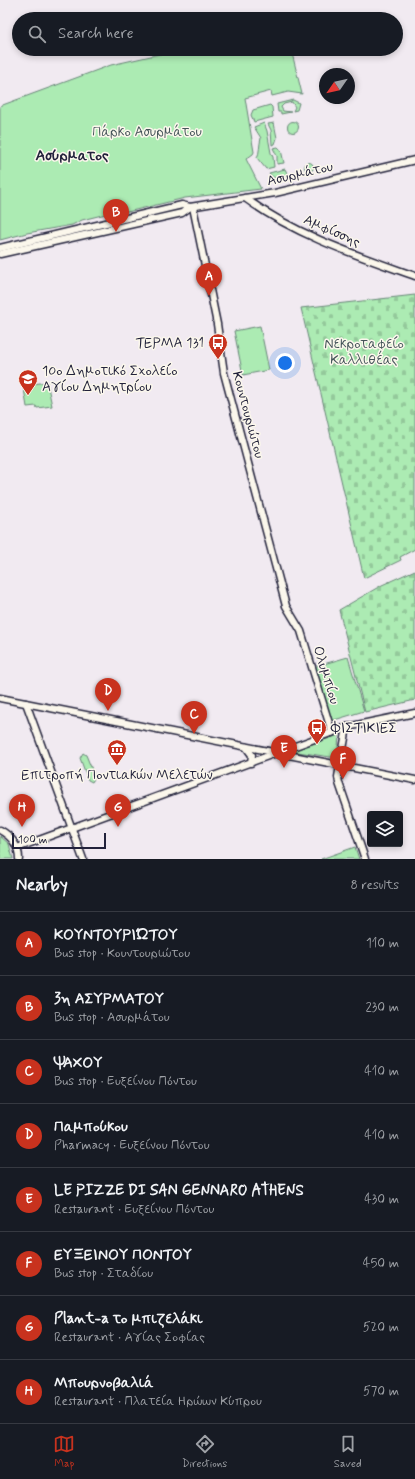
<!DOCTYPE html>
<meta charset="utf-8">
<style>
body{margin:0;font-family:Mynerve,sans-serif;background:#20242c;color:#f1f3f6}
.controls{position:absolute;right:12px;bottom:12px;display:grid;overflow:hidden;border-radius:4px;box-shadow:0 2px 6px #0003}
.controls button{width:36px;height:36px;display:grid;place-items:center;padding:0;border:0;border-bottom:1px solid #363941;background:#171b24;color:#f1f3f6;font:20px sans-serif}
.compass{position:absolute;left:319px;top:68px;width:36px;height:36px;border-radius:50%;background:#171b24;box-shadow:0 2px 6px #0003;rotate:236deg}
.scale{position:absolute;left:12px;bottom:10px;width:94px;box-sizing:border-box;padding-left:4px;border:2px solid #22223b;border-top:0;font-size:11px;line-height:14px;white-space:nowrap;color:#22223b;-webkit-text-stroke:3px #fbf7ec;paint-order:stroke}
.you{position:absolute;left:285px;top:363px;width:14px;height:14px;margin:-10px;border:3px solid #fff;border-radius:50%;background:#1a73e8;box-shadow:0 0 0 6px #1a73e833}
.badge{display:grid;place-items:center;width:26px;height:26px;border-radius:50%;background:#c8321e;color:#fff;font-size:13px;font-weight:700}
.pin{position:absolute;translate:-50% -33px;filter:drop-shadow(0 1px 2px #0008)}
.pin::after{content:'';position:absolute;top:21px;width:14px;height:12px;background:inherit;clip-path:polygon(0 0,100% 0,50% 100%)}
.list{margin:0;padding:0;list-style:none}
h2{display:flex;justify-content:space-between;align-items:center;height:52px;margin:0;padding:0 16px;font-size:17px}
h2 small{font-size:13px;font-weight:400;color:#9ea1a6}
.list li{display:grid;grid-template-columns:26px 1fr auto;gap:12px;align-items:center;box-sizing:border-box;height:64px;padding:0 16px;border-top:1px solid #363941}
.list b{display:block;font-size:15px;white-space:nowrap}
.list p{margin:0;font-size:13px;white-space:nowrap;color:#9ea1a6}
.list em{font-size:13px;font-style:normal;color:#9ea1a6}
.icon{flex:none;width:22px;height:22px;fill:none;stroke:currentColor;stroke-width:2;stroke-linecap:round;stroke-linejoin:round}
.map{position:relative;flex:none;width:415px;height:859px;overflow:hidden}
.search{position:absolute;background:#171b24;box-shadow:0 2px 6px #0003;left:12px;right:12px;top:12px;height:44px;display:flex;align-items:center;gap:10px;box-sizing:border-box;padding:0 14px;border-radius:22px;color:#9ea1a6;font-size:15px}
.sheet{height:564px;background:#171b24}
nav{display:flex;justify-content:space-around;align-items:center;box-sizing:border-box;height:56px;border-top:1px solid #363941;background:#171b24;font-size:11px;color:#9ea1a6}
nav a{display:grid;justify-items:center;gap:2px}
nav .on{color:#c8321e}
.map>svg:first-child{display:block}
</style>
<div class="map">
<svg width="415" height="859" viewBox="0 0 415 859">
<defs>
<pattern id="cemetery-stones" width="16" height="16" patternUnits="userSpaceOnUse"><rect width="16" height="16" fill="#acebb3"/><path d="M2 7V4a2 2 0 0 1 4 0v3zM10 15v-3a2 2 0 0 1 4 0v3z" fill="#94c99b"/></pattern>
</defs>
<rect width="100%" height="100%" fill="#f1eaf1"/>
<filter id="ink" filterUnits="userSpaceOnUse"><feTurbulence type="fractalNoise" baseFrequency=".025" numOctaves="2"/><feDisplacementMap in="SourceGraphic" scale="8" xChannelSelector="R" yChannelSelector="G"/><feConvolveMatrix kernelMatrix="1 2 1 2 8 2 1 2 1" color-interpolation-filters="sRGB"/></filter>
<g filter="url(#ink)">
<g fill="url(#cemetery-stones)" stroke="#678677">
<path d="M 415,295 L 415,549 L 400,557 L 401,560 L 364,578 L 301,308 Z"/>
<path d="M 415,570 L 415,700 L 365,712 L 339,610 L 382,585 Z"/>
</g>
<g fill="#acebb3" stroke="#678677">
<path d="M 182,49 L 291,49 L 302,94 L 288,92 L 272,96 L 271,91 L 245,98 L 254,152 L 253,154 L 246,159 L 261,189 L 185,198 L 127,212 L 122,210 L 82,220 L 72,225 L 27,233 L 0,240 L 0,106 L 111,65 Z"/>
<path d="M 293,100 L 299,103 L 297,110 L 293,111 L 295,107 L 292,102 L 284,104 L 281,107 L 283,111 L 291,112 L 281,114 L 281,112 L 278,112 L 277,104 Z"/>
<path d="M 270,105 L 272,107 L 273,117 L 254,122 L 251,115 L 253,110 Z"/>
<circle cx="293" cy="127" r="5.5"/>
<path d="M 264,123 L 267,131 L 271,153 L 273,157 L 274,167 L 266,169 L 257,158 C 260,152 259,145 261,138 L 254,127 Z"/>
<path d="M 274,123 L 277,138 L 275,144 L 272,145 L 271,130 L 268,124 Z"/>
<path d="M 278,147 L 281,150 L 284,163 L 277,164 L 277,156 L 273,148 Z"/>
<circle cx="309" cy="167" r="4.5"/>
<path d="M 285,169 L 288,175 C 280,179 275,181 269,173 Z"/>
<path d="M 260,326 L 269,370 L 243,375 L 234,331 Z"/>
<path d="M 47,382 L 52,406 L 37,408 L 36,406 L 27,407 L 24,389 L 33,387 L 33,384 Z"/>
<path d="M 348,657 L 364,711 L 331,721 L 313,667 Z"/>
<path d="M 339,735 L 337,758 L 291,751 Z"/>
<path d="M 83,753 L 86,755 L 95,777 L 92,782 L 88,780 L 80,758 Z"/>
<path d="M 0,836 L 9,844 L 13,859 L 0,859 Z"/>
<path d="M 355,847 L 359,859 L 321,859 Z"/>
</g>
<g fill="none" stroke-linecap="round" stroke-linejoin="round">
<g stroke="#22223b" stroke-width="9">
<g id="minor">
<path d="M 245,198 C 295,235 356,255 415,276"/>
<path d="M 193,207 L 217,324 L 224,373 L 286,606 L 301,631 L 332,733"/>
<path d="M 0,248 L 182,205 L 190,207"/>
<path d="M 0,254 L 182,213 L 190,207 L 275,193 L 415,160"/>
<path d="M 0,698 L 415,780"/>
<path d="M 26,703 L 83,859"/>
<path d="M 347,727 L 338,777 L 339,783 L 365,859"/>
<path d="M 246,747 L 252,755 L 251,763"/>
<path d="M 0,830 C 11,836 19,846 19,859"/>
<path d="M 17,848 L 347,727 L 415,713"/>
</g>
</g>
<use href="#minor" stroke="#fbf7ec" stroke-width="6"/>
</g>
</g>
<defs>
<g id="bus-pin" transform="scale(1)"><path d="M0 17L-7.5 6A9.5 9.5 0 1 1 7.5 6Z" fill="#c8321e" stroke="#fbf7ec"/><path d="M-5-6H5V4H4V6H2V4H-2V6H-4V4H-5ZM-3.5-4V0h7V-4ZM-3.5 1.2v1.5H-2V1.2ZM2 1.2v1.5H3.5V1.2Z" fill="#fff"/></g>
<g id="school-pin" transform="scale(1)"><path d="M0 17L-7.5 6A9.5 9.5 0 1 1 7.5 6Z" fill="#c8321e" stroke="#fbf7ec"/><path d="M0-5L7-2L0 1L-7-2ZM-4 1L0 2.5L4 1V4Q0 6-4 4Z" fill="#fff"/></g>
<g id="museum-pin" transform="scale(1)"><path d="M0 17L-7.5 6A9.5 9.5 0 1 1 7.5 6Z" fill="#c8321e" stroke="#fbf7ec"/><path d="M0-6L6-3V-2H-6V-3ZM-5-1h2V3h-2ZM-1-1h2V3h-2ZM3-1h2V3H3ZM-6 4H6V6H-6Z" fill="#fff"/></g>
</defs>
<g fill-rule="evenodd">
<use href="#bus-pin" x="218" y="343"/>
<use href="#school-pin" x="28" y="379"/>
<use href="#bus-pin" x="317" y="728"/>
<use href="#museum-pin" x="117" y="749"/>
</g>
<g text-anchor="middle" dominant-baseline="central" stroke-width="3" stroke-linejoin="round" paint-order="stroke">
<g font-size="14" fill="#445459" stroke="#fbf7ec">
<text x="147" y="132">Πάρκο Ασυρμάτου</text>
<text x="364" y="344">Νεκροταφείο<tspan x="364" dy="16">Καλλιθέας</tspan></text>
</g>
<g font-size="14" fill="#22223b" stroke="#fbf7ec">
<text transform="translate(300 174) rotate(-13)">Ασυρμάτου</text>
<text transform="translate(332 231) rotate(24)">Αμφίσσης</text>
<text transform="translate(248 415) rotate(75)">Κουντουριώτου</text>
<text transform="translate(326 675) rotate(73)">Ολυμπίου</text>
</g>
<g font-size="14" fill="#22223b" stroke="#fbf7ec" text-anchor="start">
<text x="204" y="343" text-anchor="end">ΤΕΡΜΑ 131</text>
<text x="42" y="371">10ο Δημοτικό Σχολείο<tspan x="42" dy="16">Αγίου Δημητρίου</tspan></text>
<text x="331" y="728">ΦΙΣΤΙΚΙΕΣ</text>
<text x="117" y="775" text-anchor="middle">Επιτροπή Ποντιακών Μελετών</text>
</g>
<g font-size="15" font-weight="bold" fill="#22223b" stroke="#fbf7ec">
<text x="72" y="156">Ασύρματος</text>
</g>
</g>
</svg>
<div class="controls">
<button><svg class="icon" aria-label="layers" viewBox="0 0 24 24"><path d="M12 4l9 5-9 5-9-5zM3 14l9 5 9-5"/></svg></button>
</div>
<svg class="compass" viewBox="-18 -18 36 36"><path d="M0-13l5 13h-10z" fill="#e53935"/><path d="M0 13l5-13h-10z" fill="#9ea1a6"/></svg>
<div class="scale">100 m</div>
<div class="you"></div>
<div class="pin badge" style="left:209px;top:296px">A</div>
<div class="pin badge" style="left:116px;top:232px">B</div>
<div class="pin badge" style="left:194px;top:734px">C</div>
<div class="pin badge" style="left:108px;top:711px">D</div>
<div class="pin badge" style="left:284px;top:768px">E</div>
<div class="pin badge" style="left:343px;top:779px">F</div>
<div class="pin badge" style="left:118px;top:827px">G</div>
<div class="pin badge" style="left:22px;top:827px">H</div>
<div class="search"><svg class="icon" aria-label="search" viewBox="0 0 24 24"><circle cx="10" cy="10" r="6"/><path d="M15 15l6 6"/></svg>Search here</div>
</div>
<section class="sheet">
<h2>Nearby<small>8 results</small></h2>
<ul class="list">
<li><span class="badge">A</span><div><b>ΚΟΥΝΤΟΥΡΙΏΤΟΥ</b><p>Bus stop · Κουντουριώτου</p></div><em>110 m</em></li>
<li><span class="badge">B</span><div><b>3η ΑΣΥΡΜΑΤΟΥ</b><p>Bus stop · Ασυρμάτου</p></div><em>230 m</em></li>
<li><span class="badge">C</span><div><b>ΨΑΧΟΥ</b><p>Bus stop · Ευξείνου Πόντου</p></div><em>410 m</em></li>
<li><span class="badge">D</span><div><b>Παμπούκου</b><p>Pharmacy · Ευξείνου Πόντου</p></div><em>410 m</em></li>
<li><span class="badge">E</span><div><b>LE PIZZE DI SAN GENNARO ATHENS</b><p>Restaurant · Ευξείνου Πόντου</p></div><em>430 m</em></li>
<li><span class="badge">F</span><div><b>ΕΥΞΕΙΝΟΥ ΠΟΝΤΟΥ</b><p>Bus stop · Σταδίου</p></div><em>450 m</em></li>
<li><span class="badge">G</span><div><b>Plant-a το μπιζελάκι</b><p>Restaurant · Αγίας Σοφίας</p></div><em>520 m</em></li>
<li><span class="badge">H</span><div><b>Μπουρνοβαλιά</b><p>Restaurant · Πλατεία Ηρώων Κύπρου</p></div><em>570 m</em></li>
</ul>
</section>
<nav>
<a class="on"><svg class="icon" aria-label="map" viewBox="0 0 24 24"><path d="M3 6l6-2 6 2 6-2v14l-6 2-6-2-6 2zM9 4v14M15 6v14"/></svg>Map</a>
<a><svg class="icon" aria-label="directions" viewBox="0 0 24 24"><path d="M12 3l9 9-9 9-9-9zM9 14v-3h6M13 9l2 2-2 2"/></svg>Directions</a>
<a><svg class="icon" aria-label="saved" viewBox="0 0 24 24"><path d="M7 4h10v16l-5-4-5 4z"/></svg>Saved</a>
</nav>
